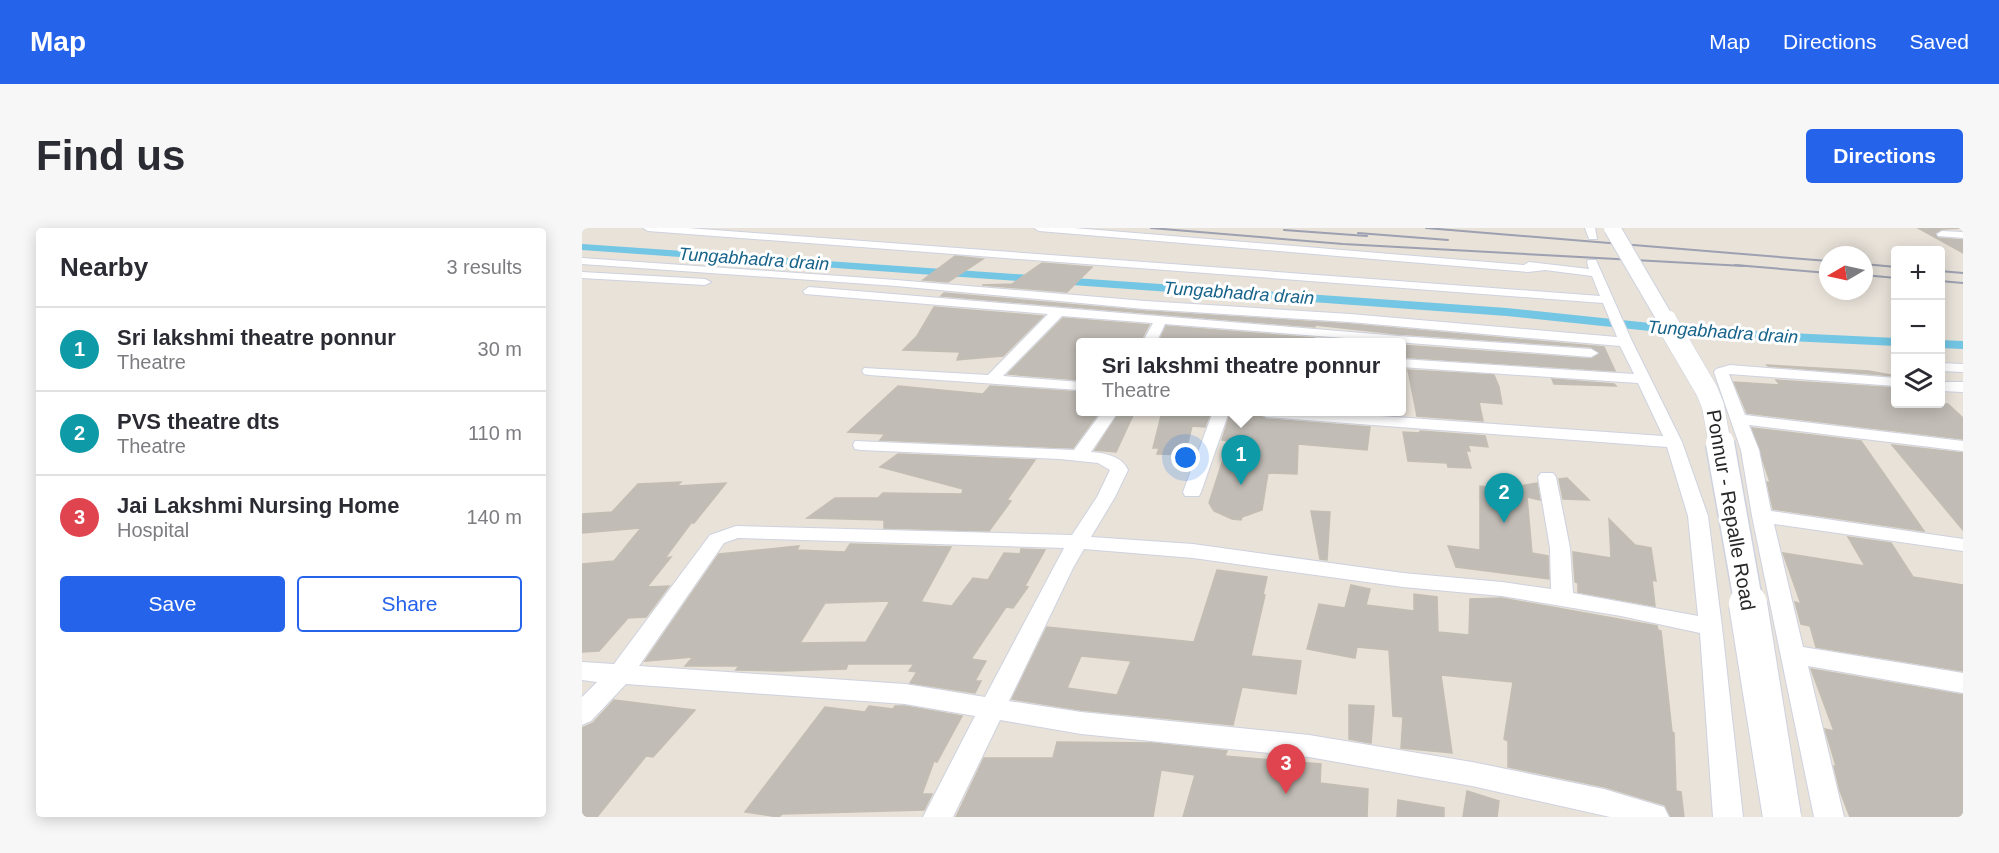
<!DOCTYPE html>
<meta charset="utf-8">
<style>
body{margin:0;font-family:Arial,sans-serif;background:#f7f7f7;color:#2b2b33}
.controls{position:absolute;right:18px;top:18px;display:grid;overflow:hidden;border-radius:6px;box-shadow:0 3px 15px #0003}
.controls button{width:54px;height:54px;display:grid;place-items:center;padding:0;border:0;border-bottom:2px solid #e1e1e2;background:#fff;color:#2b2b33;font:30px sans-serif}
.compass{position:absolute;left:1237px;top:18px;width:54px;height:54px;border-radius:50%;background:#fff;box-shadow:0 3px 15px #0003;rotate:261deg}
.you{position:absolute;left:604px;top:230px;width:21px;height:21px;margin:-15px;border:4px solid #fff;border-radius:50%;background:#1a73e8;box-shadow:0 0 0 9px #1a73e833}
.badge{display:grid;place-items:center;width:39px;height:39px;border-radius:50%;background:#2563eb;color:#fff;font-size:20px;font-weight:700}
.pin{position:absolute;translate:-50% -50px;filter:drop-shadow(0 2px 3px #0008)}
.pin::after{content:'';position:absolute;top:32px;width:21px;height:18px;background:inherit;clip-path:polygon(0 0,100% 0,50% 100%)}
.popup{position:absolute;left:494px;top:110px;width:330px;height:78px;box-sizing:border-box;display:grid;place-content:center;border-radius:6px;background:#fff;filter:drop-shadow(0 2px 4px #0005);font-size:20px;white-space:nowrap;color:#7c7c81}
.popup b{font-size:22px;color:#2b2b33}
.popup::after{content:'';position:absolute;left:50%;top:100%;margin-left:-12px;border:12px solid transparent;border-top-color:#fff}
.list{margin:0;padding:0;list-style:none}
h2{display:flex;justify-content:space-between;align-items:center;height:78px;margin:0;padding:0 24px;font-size:26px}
h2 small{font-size:20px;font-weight:400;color:#7c7c81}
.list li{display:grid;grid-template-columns:39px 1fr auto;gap:18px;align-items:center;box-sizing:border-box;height:84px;padding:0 24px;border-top:2px solid #e1e1e2}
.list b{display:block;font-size:22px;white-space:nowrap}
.list p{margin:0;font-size:20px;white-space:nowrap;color:#7c7c81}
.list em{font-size:20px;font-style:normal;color:#7c7c81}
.actions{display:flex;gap:12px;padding:18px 24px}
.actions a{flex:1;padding:14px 0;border:2px solid #2563eb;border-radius:6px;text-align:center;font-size:21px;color:#2563eb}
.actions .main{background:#2563eb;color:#fff}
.icon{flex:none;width:33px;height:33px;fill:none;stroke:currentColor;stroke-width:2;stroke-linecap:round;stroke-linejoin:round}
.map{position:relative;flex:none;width:1381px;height:589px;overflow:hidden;border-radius:6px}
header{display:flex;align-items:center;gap:36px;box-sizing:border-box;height:84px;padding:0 30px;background:#2563eb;color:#fff}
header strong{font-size:28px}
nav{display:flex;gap:33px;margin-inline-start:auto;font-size:21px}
.intro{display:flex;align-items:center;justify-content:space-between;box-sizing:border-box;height:144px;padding:0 36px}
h1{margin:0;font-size:42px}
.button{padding:15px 27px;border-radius:6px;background:#2563eb;color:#fff;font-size:21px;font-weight:700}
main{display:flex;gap:36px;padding:0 36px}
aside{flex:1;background:#fff;border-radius:6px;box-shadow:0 3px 15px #0003}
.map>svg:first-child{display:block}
</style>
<header>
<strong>Map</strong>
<nav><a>Map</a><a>Directions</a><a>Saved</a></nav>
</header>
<div class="intro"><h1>Find us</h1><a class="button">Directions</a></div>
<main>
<aside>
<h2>Nearby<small>3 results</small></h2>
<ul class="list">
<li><span class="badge" style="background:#0f9aa8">1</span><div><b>Sri lakshmi theatre ponnur</b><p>Theatre</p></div><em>30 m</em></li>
<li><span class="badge" style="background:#0f9aa8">2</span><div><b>PVS theatre dts</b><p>Theatre</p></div><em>110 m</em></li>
<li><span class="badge" style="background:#e0444e">3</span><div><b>Jai Lakshmi Nursing Home</b><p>Hospital</p></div><em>140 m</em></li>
</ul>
<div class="actions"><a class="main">Save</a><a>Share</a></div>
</aside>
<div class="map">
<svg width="1381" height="589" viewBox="0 0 1381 589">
<rect width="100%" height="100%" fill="#e8e2d9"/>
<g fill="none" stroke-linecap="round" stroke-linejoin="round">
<g fill="#73c6e4" fill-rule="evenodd">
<path d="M 0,16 L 925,80 L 1125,101 L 1314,110 L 1314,118 L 1125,109 L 925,88 L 0,22 Z"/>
<path d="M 1358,112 L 1381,113 L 1381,121 L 1358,120 Z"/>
</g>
</g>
<g fill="#c1bcb5" stroke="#c3bdb3" stroke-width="1.5" fill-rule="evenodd">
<path d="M 1336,0 L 1381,0 L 1360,1 L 1353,5 L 1356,10 L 1381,12 L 1381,25 Z"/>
<path d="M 373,28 L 401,31 L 366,54 L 341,52 Z"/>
<path d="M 460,35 L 510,39 L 485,64 L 400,57 L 430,56 Z"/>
<path d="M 362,65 L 563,83 L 768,96 L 1022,119 L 1033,143 L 819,129 L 819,117 L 1009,131 L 1018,126 L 1009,119 L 816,106 L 733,97 L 733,99 L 359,68 Z"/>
<path d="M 352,79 L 461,88 L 421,128 L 375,132 L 378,124 L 321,122 L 335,108 Z"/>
<path d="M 481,90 L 567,97 L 558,114 L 498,114 L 498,152 L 426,146 Z"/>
<path d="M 584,98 L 732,110 L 730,114 L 577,114 Z"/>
<path d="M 1185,137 L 1287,143 L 1314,148 L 1186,138 Z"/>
<path d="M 826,142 L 912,147 L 917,159 L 920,176 L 897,174 L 901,193 L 835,188 Z"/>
<path d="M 970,151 L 1032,156 L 1034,158 L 972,156 Z"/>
<path d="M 1194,152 L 1314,160 L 1314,176 L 1366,176 L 1381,190 L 1381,211 L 1165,185 L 1152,154 L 1198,157 Z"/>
<path d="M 316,158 L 401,166 L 408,158 L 498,164 L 498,183 L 518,183 L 491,220 L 298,212 L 303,206 L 266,204 Z"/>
<path d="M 538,183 L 553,183 L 534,224 L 513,222 Z"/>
<path d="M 629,183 L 623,199 L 610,198 L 603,227 L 575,226 L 577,220 L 571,220 L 580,184 Z"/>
<path d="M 649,183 L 676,187 L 684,191 L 788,199 L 785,222 L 716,216 L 715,246 L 686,245 L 680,282 L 660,289 L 659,292 L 650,291 L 632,283 L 627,275 L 647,213 L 640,212 Z"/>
<path d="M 1170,200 L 1279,213 L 1342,303 L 1191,281 L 1185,254 L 1188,254 Z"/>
<path d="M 838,203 L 903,208 L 906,219 L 886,217 L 888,223 L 884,223 L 889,240 L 866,239 L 865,235 L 826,233 L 821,204 L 838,205 Z"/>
<path d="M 1310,217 L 1381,225 L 1381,302 Z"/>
<path d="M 316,226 L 453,232 L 425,272 L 429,273 L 407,303 L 302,300 L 302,292 L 225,290 L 253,270 L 296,270 L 301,265 L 380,266 L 381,261 L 298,239 Z"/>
<path d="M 985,250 L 1007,272 L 981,271 L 977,251 Z"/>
<path d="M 99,254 L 95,258 L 144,255 L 112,295 L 109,295 L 83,330 L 89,329 L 65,359 L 87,358 L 64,389 L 46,390 L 17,423 L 0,424 L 0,336 L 32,333 L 59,300 L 0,305 L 0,286 L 30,284 L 56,256 Z"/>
<path d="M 955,255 L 958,272 L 945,269 L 950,325 L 966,328 L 967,351 L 874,339 L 866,318 L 898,322 L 898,258 L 921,261 Z"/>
<path d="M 729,283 L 748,284 L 745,332 L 738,331 Z"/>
<path d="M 1027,291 L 1053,317 L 1069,320 L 1074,353 L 1070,352 L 1073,378 L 996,364 L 996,355 L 993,354 L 991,324 L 1029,330 Z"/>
<path d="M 1266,309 L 1309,315 L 1331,349 L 1381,357 L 1381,443 L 1234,419 L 1228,398 L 1219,396 L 1213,374 L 1219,376 L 1201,325 L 1283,338 Z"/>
<path d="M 268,316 L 369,319 L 339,374 L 370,378 L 391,350 L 406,352 L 422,325 L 438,326 L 439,321 L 463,322 L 443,358 L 446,359 L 431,380 L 424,379 L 389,431 L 404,433 L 393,453 L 399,453 L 393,465 L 328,455 L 335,444 L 327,443 L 332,436 L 266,436 L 264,441 L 199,443 L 154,442 L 157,438 L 103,438 L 111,429 L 63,433 L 137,326 L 217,318 L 215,322 L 263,324 ZM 308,373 L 284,414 L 218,415 L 243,375 Z"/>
<path d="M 635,342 L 685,349 L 681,367 L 683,367 L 669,428 L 719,433 L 714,466 L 660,459 L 651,497 L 499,482 L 430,471 L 465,399 L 612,414 ZM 499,428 L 549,433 L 535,467 L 485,460 Z"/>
<path d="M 769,357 L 788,361 L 784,377 L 832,383 L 832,366 L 855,369 L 856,404 L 887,407 L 888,371 L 919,370 L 1075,398 L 1076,402 L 1079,403 L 1090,504 L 1092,505 L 1094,563 L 1099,564 L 1102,589 L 1089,589 L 1083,577 L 1023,559 L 926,539 L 926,513 L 922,511 L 931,454 L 859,447 L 870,525 L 819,520 L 821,489 L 811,488 L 807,422 L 775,419 L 773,430 L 725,421 L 737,376 L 763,380 Z"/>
<path d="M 1229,441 L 1381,467 L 1381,589 L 1268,589 L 1258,563 L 1252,538 L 1254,538 L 1243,501 L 1252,503 Z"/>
<path d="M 32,472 L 113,482 L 71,529 L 64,528 L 15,589 L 0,589 L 0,500 L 11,495 Z"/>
<path d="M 767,477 L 792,478 L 789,515 L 767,511 Z"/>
<path d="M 287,478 L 311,481 L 313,478 L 323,478 L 380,488 L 355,534 L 352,533 L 340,566 L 350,566 L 342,582 L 200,586 L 197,589 L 163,584 L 243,479 L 283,484 Z"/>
<path d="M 475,514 L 570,515 L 645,523 L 643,528 L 739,536 L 738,555 L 786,561 L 785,589 L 601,589 L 613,547 L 579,542 L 571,589 L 374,589 L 402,530 L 471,530 Z"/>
<path d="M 885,563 L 917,573 L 915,589 L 881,589 Z"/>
<path d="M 816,572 L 862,580 L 862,589 L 815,589 Z"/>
</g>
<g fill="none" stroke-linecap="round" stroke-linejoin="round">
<g stroke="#ced2df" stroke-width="2">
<g id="minor">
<path d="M 61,0 L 106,0 L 1018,68 L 1010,48 L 963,42 L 946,44 L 457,3 L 452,0 L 492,0 L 942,37 L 947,34 L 1007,41 L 1005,34 L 1006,32 L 1014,32 L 1049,111 L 1100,214 L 1126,288 L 1140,399 L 1161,589 L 1131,589 L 1118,405 L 1039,388 L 920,368 L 821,359 L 611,330 L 502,321 L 491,340 L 427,473 L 499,484 L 727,507 L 890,534 L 1022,561 L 1082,579 L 1087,589 L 1028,589 L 890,558 L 727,529 L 499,506 L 418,492 L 371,589 L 341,589 L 393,488 L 323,476 L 44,456 L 9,493 L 0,497 L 0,469 L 15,454 L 0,452 L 0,434 L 32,436 L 128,307 L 154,298 L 490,307 L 515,269 L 528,242 L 516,235 L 478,231 L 279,222 L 273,221 L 271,217 L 273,213 L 492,222 L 520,184 L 536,184 L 509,224 C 523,225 540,228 546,242 L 533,269 L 509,309 L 611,316 L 821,345 L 920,354 L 969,361 L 968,320 L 956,249 L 959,245 L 971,245 L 974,249 L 988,320 L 991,365 L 1116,388 L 1106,288 L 1085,219 L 684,189 L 676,184 L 742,184 L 1081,208 L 1056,155 L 819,139 L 819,131 L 1052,146 L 1038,118 L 768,94 L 563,81 L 314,58 L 0,36 L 0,30 L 314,52 L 563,73 L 768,86 L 1035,109 L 1021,75 L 66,3 ZM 156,310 L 482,320 L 403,469 L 323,456 L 57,438 L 142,315 Z"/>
<path d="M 1003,0 L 1013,0 L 1015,11 L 1007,11 Z"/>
<path d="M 1360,3 L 1381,4 L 1381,10 L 1356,8 L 1355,6 Z"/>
<path d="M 0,44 L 123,51 L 129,54 L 123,57 L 0,50 Z"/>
<path d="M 227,59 L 816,108 L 1009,121 L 1016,125 L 1009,129 L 583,96 L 574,115 L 560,115 L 571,95 L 480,88 L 421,148 L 498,154 L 498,162 L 287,147 L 282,146 L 280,143 L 282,140 L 406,147 L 466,86 L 223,66 L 221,63 Z"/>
<path d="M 1358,135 L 1381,136 L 1381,144 L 1358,143 Z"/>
<path d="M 1148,137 L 1314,150 L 1314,158 L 1147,146 L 1163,187 L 1381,213 L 1381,223 L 1167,197 L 1177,222 L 1189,283 L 1381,311 L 1381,323 L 1192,296 L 1221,419 L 1381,445 L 1381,465 L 1226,438 L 1262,589 L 1232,589 L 1170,288 L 1159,222 L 1132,144 L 1134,141 Z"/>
<path d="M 1358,154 L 1381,154 L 1381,164 L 1358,163 Z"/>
<path d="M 631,184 L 647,184 L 619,264 L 617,268 L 603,268 L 601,264 Z"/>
</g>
</g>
<use href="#minor" fill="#fff" fill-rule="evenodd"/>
<g stroke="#9da0b0" stroke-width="2">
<path d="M 569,0 L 761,16 L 1162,38"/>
<path d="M 844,0 L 1246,33"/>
<path d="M 702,2 L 785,8"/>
<path d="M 776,5 L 866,12"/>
<path d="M 1282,36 L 1314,39"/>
<path d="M 1153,37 L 1246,45"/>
<path d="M 1358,43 L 1381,45"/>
<path d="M 1282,47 L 1314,50"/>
<path d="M 1358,53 L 1381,55"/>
</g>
<g stroke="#ced2df" stroke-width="18" stroke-linecap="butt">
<path id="secondary-bridge-far3" d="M 1030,0 L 1085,94"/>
</g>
<g stroke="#ced2df" stroke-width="23" stroke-linecap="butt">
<path id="secondary-bridge-far2" d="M 1084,93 L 1125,163 L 1131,178 L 1138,217"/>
</g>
<g stroke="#ced2df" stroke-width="31" stroke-linecap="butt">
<path id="secondary-bridge-far1" d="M 1138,215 L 1167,378"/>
</g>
<g stroke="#ced2df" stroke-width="40" stroke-linecap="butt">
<path id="secondary-bridge" d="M 1166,376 L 1200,589"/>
</g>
<use href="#secondary-bridge-far3" stroke="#fff" stroke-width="16"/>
<use href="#secondary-bridge-far2" stroke="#fff" stroke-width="22"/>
<use href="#secondary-bridge-far1" stroke="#fff" stroke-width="28"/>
<use href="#secondary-bridge" stroke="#fff" stroke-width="38"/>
</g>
<g text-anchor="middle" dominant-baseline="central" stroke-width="6" stroke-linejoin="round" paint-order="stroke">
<g font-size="18" font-style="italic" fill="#17638a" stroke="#fff">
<text transform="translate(172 31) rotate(4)">Tungabhadra drain</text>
<text transform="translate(657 65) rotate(4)">Tungabhadra drain</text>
<text transform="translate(1141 104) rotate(4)">Tungabhadra drain</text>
</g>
<g font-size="20" fill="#272727" stroke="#fff">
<text transform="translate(1149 282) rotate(80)">Ponnur - Repalle Road</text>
</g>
</g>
</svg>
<div class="controls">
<button>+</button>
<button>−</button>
<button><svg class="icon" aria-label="layers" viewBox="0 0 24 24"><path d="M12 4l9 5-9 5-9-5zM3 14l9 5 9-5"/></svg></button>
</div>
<svg class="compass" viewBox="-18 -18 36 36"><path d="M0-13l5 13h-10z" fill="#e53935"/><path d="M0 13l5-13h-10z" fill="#7c7c81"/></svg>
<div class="you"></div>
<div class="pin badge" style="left:659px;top:257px;background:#0f9aa8">1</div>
<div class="popup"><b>Sri lakshmi theatre ponnur</b>Theatre</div>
<div class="pin badge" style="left:922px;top:295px;background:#0f9aa8">2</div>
<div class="pin badge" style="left:704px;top:566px;background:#e0444e">3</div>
</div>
</main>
